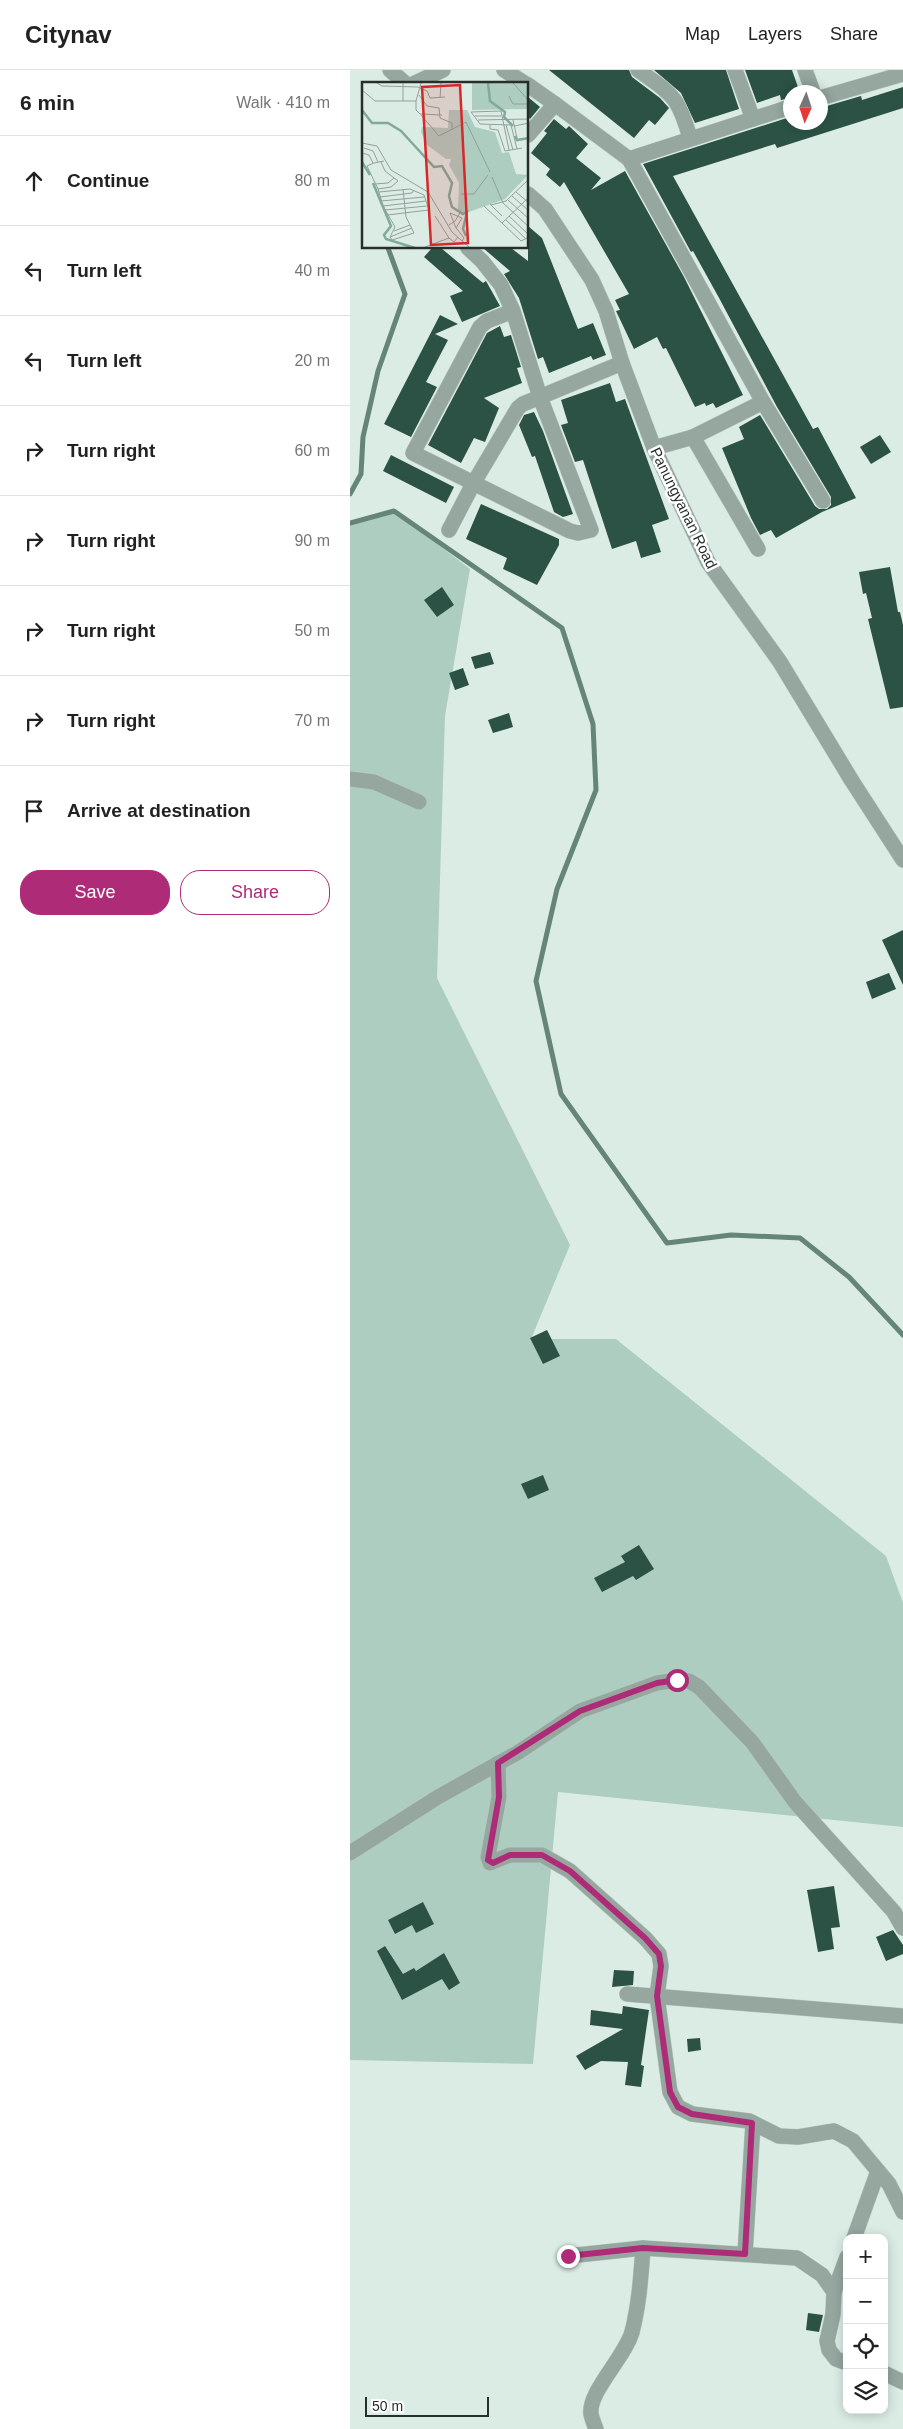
<!DOCTYPE html>
<meta charset="utf-8">
<style>
body{margin:0;font-family:Arial,sans-serif;background:#f6f6f6;color:#222}
.controls{position:absolute;right:15px;bottom:15px;display:grid;overflow:hidden;border-radius:10px;box-shadow:0 2px 12px #0003}
.controls button{width:45px;height:45px;display:grid;place-items:center;padding:0;border:0;border-bottom:1px solid #e0e0e0;background:#fff;color:#222;font:25px sans-serif}
.compass{position:absolute;left:433px;top:15px;width:45px;height:45px;border-radius:50%;background:#fff;box-shadow:0 2px 12px #0003;rotate:183deg}
.scale{position:absolute;left:15px;bottom:12px;width:124px;box-sizing:border-box;padding-left:5px;border:2px solid #272e2b;border-top:0;font-size:14px;line-height:18px;white-space:nowrap;color:#272e2b;-webkit-text-stroke:4px #fff;paint-order:stroke}
.stop{position:absolute;width:15px;height:15px;margin:-11px;border:4px solid #ae2c77;border-radius:50%;background:#fff}
.stop.end{background:#ae2c77;border-color:#fff;box-shadow:0 1px 5px #0008}
.list{margin:0;padding:0;list-style:none}
h2{display:flex;justify-content:space-between;align-items:center;height:65px;margin:0;padding:0 20px;font-size:21px}
h2 small{font-size:16px;font-weight:400;color:#767676}
.list li{display:grid;grid-template-columns:32px 1fr auto;gap:15px;align-items:center;box-sizing:border-box;height:90px;padding:0 20px;border-top:1px solid #e0e0e0}
.list b{display:block;font-size:19px;white-space:nowrap}
.list em{font-size:16px;font-style:normal;color:#767676}
.actions{display:flex;gap:10px;padding:15px 20px}
.actions a{flex:1;padding:11px 0;border:1px solid #ae2c77;border-radius:20px;text-align:center;font-size:18px;color:#ae2c77}
.actions .main{background:#ae2c77;color:#fff}
.icon{flex:none;width:28px;height:28px;fill:none;stroke:currentColor;stroke-width:2;stroke-linecap:round;stroke-linejoin:round}
.map{position:relative;flex:none;width:553px;height:2359px;overflow:hidden}
header{display:flex;align-items:center;gap:30px;box-sizing:border-box;height:70px;padding:0 25px;background:#fff;border-bottom:1px solid #e0e0e0}
header strong{font-size:24px}
nav{display:flex;gap:28px;margin-inline-start:auto;font-size:18px}
main{display:flex}
aside{flex:1;background:#fff}
.map>svg:first-child{display:block}
</style>
<header>
<strong>Citynav</strong>
<nav><a>Map</a><a>Layers</a><a>Share</a></nav>
</header>
<main>
<aside>
<h2>6 min<small>Walk · 410 m</small></h2>
<ul class="list">
<li><svg class="icon" aria-label="ahead" viewBox="0 0 24 24"><path d="M12 20V5M6 11l6-6 6 6"/></svg><div><b>Continue</b></div><em>80 m</em></li>
<li><svg class="icon" aria-label="left" viewBox="0 0 24 24"><path d="M17 20v-9H6M10 6l-5 5 5 5"/></svg><div><b>Turn left</b></div><em>40 m</em></li>
<li><svg class="icon" aria-label="left" viewBox="0 0 24 24"><path d="M17 20v-9H6M10 6l-5 5 5 5"/></svg><div><b>Turn left</b></div><em>20 m</em></li>
<li><svg class="icon" aria-label="right" viewBox="0 0 24 24"><path d="M7 20v-9h11M14 6l5 5-5 5"/></svg><div><b>Turn right</b></div><em>60 m</em></li>
<li><svg class="icon" aria-label="right" viewBox="0 0 24 24"><path d="M7 20v-9h11M14 6l5 5-5 5"/></svg><div><b>Turn right</b></div><em>90 m</em></li>
<li><svg class="icon" aria-label="right" viewBox="0 0 24 24"><path d="M7 20v-9h11M14 6l5 5-5 5"/></svg><div><b>Turn right</b></div><em>50 m</em></li>
<li><svg class="icon" aria-label="right" viewBox="0 0 24 24"><path d="M7 20v-9h11M14 6l5 5-5 5"/></svg><div><b>Turn right</b></div><em>70 m</em></li>
<li><svg class="icon" aria-label="arrive" viewBox="0 0 24 24"><path d="M6 21V4h12l-3 4 3 4H6"/></svg><div><b>Arrive at destination</b></div></li>
</ul>
<div class="actions"><a class="main">Save</a><a>Share</a></div>
</aside>
<div class="map">
<svg width="553" height="2359" viewBox="0 0 553 2359">
<rect width="100%" height="100%" fill="#dbece5"/>
<path fill="#aecdc1" d="M 44,441 L 120,499 L 95,646 L 87,908 L 220,1175 L 181,1269 L 266,1269 L 536,1486 L 553,1533 L 553,1757 L 208,1722 L 183,1994 L 0,1990 L 0,453 Z"/>
<g fill="none" stroke-linecap="round" stroke-linejoin="round">
<g stroke="#668579" stroke-width="5">
<path d="M 0,424 L 11,404 L 13,367 L 28,301 L 55,224 L 38,178"/>
<path d="M 0,453 L 44,441 L 212,558 L 243,654 L 246,720 L 207,819 L 186,911 L 211,1024 L 317,1173 L 381,1165 L 450,1168 L 499,1207 L 553,1265"/>
</g>
</g>
<g fill="#2b5245">
<path d="M 199,0 L 279,0 L 282,7 L 310,28 L 319,38 L 305,55 L 299,50 L 284,68 Z"/>
<path d="M 304,0 L 376,0 L 389,39 L 345,53 L 331,23 Z"/>
<path d="M 395,0 L 442,0 L 449,20 L 440,22 L 440,28 L 431,30 L 430,25 L 407,33 Z"/>
<path d="M 553,17 L 553,38 L 427,78 L 425,74 L 323,106 L 463,359 L 468,357 L 506,428 L 472,442 L 426,468 L 421,460 L 410,465 L 401,448 L 372,378 L 394,369 L 389,357 L 410,345 L 465,436 L 469,439 L 477,439 L 481,435 L 481,427 L 427,337 L 368,226 L 343,181 L 341,182 L 293,94 L 440,47 L 440,52 L 470,52 L 470,38 L 511,26 L 512,30 Z"/>
<path d="M 178,27 L 190,37 L 180,49 L 178,47 Z"/>
<path d="M 204,49 L 216,59 L 219,56 L 238,74 L 226,88 L 251,108 L 241,120 L 275,101 L 334,207 L 393,325 L 366,338 L 363,333 L 356,336 L 355,333 L 345,337 L 316,278 L 313,279 L 307,267 L 284,279 L 266,241 L 270,240 L 265,230 L 279,224 L 214,112 L 210,117 L 196,105 L 200,99 L 181,83 L 197,63 L 194,61 Z"/>
<path d="M 178,156 L 192,168 L 228,259 L 243,253 L 256,285 L 243,290 L 241,286 L 199,303 L 193,287 L 188,289 L 169,228 L 154,204 L 160,201 L 133,178 L 161,178 L 178,191 Z"/>
<path d="M 82,178 L 91,178 L 133,213 L 136,211 L 150,236 L 112,252 L 100,226 L 113,221 L 74,187 Z"/>
<path d="M 90,245 L 108,254 L 85,264 L 98,270 L 76,312 L 87,317 L 61,367 L 34,354 Z"/>
<path d="M 150,256 L 154,267 L 161,265 L 171,297 L 167,298 L 172,313 L 134,328 L 149,338 L 135,372 L 124,368 L 111,393 L 78,375 L 137,263 Z"/>
<path d="M 260,313 L 266,332 L 275,329 L 319,449 L 302,455 L 311,482 L 291,488 L 286,471 L 262,479 L 233,390 L 225,392 L 211,355 L 218,353 L 211,330 Z"/>
<path d="M 184,342 L 193,361 L 223,444 L 213,447 L 204,442 L 185,386 L 182,387 L 169,355 L 174,345 Z"/>
<path d="M 530,365 L 541,382 L 521,394 L 510,377 Z"/>
<path d="M 41,385 L 104,417 L 96,433 L 33,401 Z"/>
<path d="M 131,434 L 209,469 L 209,475 L 187,515 L 153,499 L 157,488 L 116,469 Z"/>
<path d="M 540,497 L 548,542 L 550,542 L 553,555 L 553,637 L 540,639 L 518,549 L 522,548 L 516,523 L 513,524 L 509,502 Z"/>
<path d="M 92,517 L 104,535 L 87,547 L 74,530 Z"/>
<path d="M 140,582 L 144,594 L 125,599 L 121,587 Z"/>
<path d="M 113,598 L 119,615 L 105,620 L 99,603 Z"/>
<path d="M 159,643 L 163,657 L 143,663 L 138,650 Z"/>
<path d="M 553,860 L 553,915 L 532,870 Z"/>
<path d="M 539,903 L 546,919 L 522,929 L 516,912 Z"/>
<path d="M 197,1260 L 210,1286 L 193,1294 L 180,1268 Z"/>
<path d="M 193,1405 L 199,1420 L 178,1429 L 171,1414 Z"/>
<path d="M 289,1475 L 304,1499 L 286,1510 L 283,1506 L 252,1522 L 244,1508 L 275,1492 L 271,1486 Z"/>
<path d="M 484,1816 L 490,1857 L 481,1858 L 484,1879 L 468,1882 L 457,1820 Z"/>
<path d="M 73,1832 L 84,1854 L 66,1863 L 62,1855 L 45,1864 L 38,1850 Z"/>
<path d="M 543,1860 L 553,1875 L 553,1884 L 536,1891 L 526,1867 Z"/>
<path d="M 35,1876 L 53,1904 L 64,1898 L 66,1901 L 94,1883 L 110,1913 L 99,1920 L 92,1909 L 52,1930 L 27,1881 Z"/>
<path d="M 264,1900 L 284,1901 L 283,1915 L 262,1917 Z"/>
<path d="M 273,1936 L 299,1940 L 291,1995 L 294,1996 L 291,2017 L 275,2015 L 278,1992 L 251,1991 L 235,2000 L 226,1986 L 273,1959 L 240,1955 L 241,1940 L 272,1944 Z"/>
<path d="M 350,1968 L 351,1980 L 338,1982 L 337,1969 Z"/>
<path d="M 458,2243 L 473,2245 L 469,2262 L 456,2260 Z"/>
</g>
<g fill="none" stroke-linecap="round" stroke-linejoin="round">
<g stroke="#b7c6c0" stroke-width="16">
<g id="minor">
<path d="M 40,0 L 56,14"/>
<path d="M 154,0 L 176,14"/>
<path d="M 288,0 C 323,25 328,26 340,68"/>
<path d="M 385,0 L 403,49"/>
<path d="M 455,0 L 463,22"/>
<path d="M 63,14 L 93,0"/>
<path d="M 178,15 L 205,34"/>
<path d="M 470,28 L 553,4"/>
<path d="M 178,65 L 205,34 L 279,89 L 413,332 L 473,431"/>
<path d="M 279,89 L 440,37"/>
<path d="M 178,124 L 195,139 L 242,210 L 256,241 L 272,293 L 304,378 L 358,492 L 430,592 L 502,711 L 553,790"/>
<path d="M 118,178 L 132,191 L 151,215 L 163,241 L 190,327 L 241,460 L 228,463 L 220,461 L 63,383 L 130,257 L 137,251 L 163,241"/>
<path d="M 343,367 L 408,479"/>
<path d="M 304,378 L 343,367 L 413,332"/>
<path d="M 99,460 L 123,414 L 168,338 L 173,334 L 272,293"/>
<path d="M 0,709 L 24,712 L 69,732"/>
<path d="M 148,1693 L 149,1727 L 138,1787 L 140,1793 L 160,1785 L 192,1785 L 220,1801 L 295,1868 L 309,1884 L 311,1896 L 307,1926 L 320,2022 L 328,2037 L 342,2044 L 399,2051 L 429,2066 L 448,2067 L 484,2061 L 503,2071 L 539,2114 L 553,2142"/>
<path d="M 0,1783 L 88,1727 L 167,1683 L 230,1641 L 307,1613 L 327,1610 L 339,1611 L 349,1617 L 402,1672 L 445,1732 L 544,1842 L 553,1858"/>
<path d="M 277,1924 L 553,1946"/>
<path d="M 504,2168 L 528,2101"/>
<path d="M 395,2184 L 403,2053"/>
<path d="M 218,2186 L 293,2178 L 447,2188 L 472,2205 L 484,2222 L 483,2244 L 477,2271 L 479,2280 L 486,2289 L 497,2293"/>
<path d="M 484,2222 L 497,2187"/>
<path d="M 534,2303 L 553,2312"/>
<path d="M 246,2359 C 244,2354 242,2349 241,2344 C 238,2322 275,2287 282,2262 C 289,2235 291,2206 293,2178"/>
</g>
</g>
<use href="#minor" stroke="#96a7a0" stroke-width="15"/>
</g>
<g fill="none" stroke-linecap="round" stroke-linejoin="round">
<path stroke="#ae2c77" stroke-width="6" d="M 218,2186 L 293,2178 L 395,2184 L 402,2053 L 342,2044 L 328,2037 L 320,2022 L 307,1926 L 311,1896 L 309,1884 L 295,1868 L 220,1801 L 192,1785 L 160,1785 L 143,1793 L 138,1790 L 149,1727 L 148,1693 L 230,1641 L 307,1613 L 327,1610"/>
</g>
<g text-anchor="middle" dominant-baseline="central" stroke-width="5" stroke-linejoin="round" paint-order="stroke">
<g font-size="15" fill="#272e2b" stroke="#fff">
<text transform="translate(334 438) rotate(64)">Panungyanan Road</text>
</g>
</g>
<g transform="translate(12 12)">
<rect width="166" height="166" fill="#dbece5"/>
<path d="M 110,1 L 166,1 L 166,27 L 110,28 ZM 87,28 L 105,28 L 113,45 L 133,50 L 140,71 L 147,70 L 154,92 L 166,93 L 143,117 L 101,132 L 96,128 L 97,101 L 87,83 L 89,77 L 84,77 L 65,63 L 59,50 L 60,45 L 86,46 Z" fill="#aecdc1"/>
<path fill="none" stroke="#81aa9b" stroke-width="2.5" d="M 126,1 L 128,19 L 143,30 L 142,35 L 151,44M 0,28 L 10,41 L 26,41 L 39,49 L 72,85 L 80,84 L 90,101 L 87,114 L 90,125 L 101,132 L 105,130 L 101,147 L 104,154M 153,54 L 155,58 L 167,56M 0,80 L 8,93M 11,101 L 29,144 L 22,153 L 24,157 L 53,166"/>
<path fill="none" stroke="#93a09b" stroke-width="1" d="M 15,1 L 20,4 L 56,5 L 65,9 L 68,16 L 83,15M 41,1 L 41,19M 151,1 L 167,19M 0,8 L 13,19 L 54,19 L 59,1M 57,13 L 65,24 L 77,26 L 78,36 L 90,41 L 90,48M 147,14 L 151,22 L 167,22M 78,16 L 79,1M 54,19 L 54,28 L 58,32 L 80,33M 109,30 L 118,42 L 149,43 L 155,67M 109,30 L 139,29 L 147,68M 59,33 L 77,54 L 104,40 L 128,90M 113,34 L 139,34M 116,38 L 167,37M 151,38 L 155,56M 128,43 L 128,47 L 136,48 L 143,69 L 160,66M 144,43 L 151,68M 152,44 L 167,41M 0,61 L 15,64 L 29,88 L 66,110 L 90,150 L 108,166M 2,66 L 11,69 L 16,80M 0,71 L 7,73 L 11,81M 19,80 L 23,89 L 36,99 L 29,105 L 16,107 L 5,84 L 12,81 L 22,79M 130,95 L 141,121 L 167,145M 13,102 L 26,101 L 32,96M 16,107 L 21,124 L 33,145 L 28,155 L 30,158 L 52,151 L 44,135 L 41,107M 17,110 L 48,107 L 62,113 L 67,128 L 25,133M 154,110 L 167,121M 99,112 L 112,112 L 126,93M 150,114 L 167,129M 18,115 L 50,111 L 52,108M 146,118 L 167,137M 19,119 L 62,115M 128,122 L 140,134M 129,123 L 144,119 L 167,97M 21,124 L 64,119M 122,124 L 159,159 L 167,155M 23,128 L 65,124M 73,134 L 87,156 L 92,160 L 96,155M 147,134 L 167,153M 144,138 L 164,157M 140,141 L 167,115M 87,143 L 93,139 L 98,131M 94,146 L 100,136 L 88,131 L 94,146 L 95,147 L 102,156 L 100,159M 32,149 L 48,143M 28,155 L 50,146M 63,165 L 87,156"/>
<path fill="#d62828" fill-opacity="0.15" stroke="#d62828" stroke-width="2.5" d="M 98,3 L 106,161 L 69,163 L 60,5 Z"/>
<rect width="166" height="166" fill="none" stroke="#272e2b" stroke-width="2.5"/>
</g>
</svg>
<div class="controls">
<button>+</button>
<button>−</button>
<button><svg class="icon" aria-label="locate" viewBox="0 0 24 24"><circle cx="12" cy="12" r="6"/><path d="M12 2v4M12 18v4M2 12h4M18 12h4"/></svg></button>
<button><svg class="icon" aria-label="layers" viewBox="0 0 24 24"><path d="M12 4l9 5-9 5-9-5zM3 14l9 5 9-5"/></svg></button>
</div>
<svg class="compass" viewBox="-18 -18 36 36"><path d="M0-13l5 13h-10z" fill="#e53935"/><path d="M0 13l5-13h-10z" fill="#767676"/></svg>
<div class="scale">50 m</div>
<div class="stop" style="left:327px;top:1610px"></div>
<div class="stop end" style="left:218px;top:2186px"></div>
</div>
</main>
